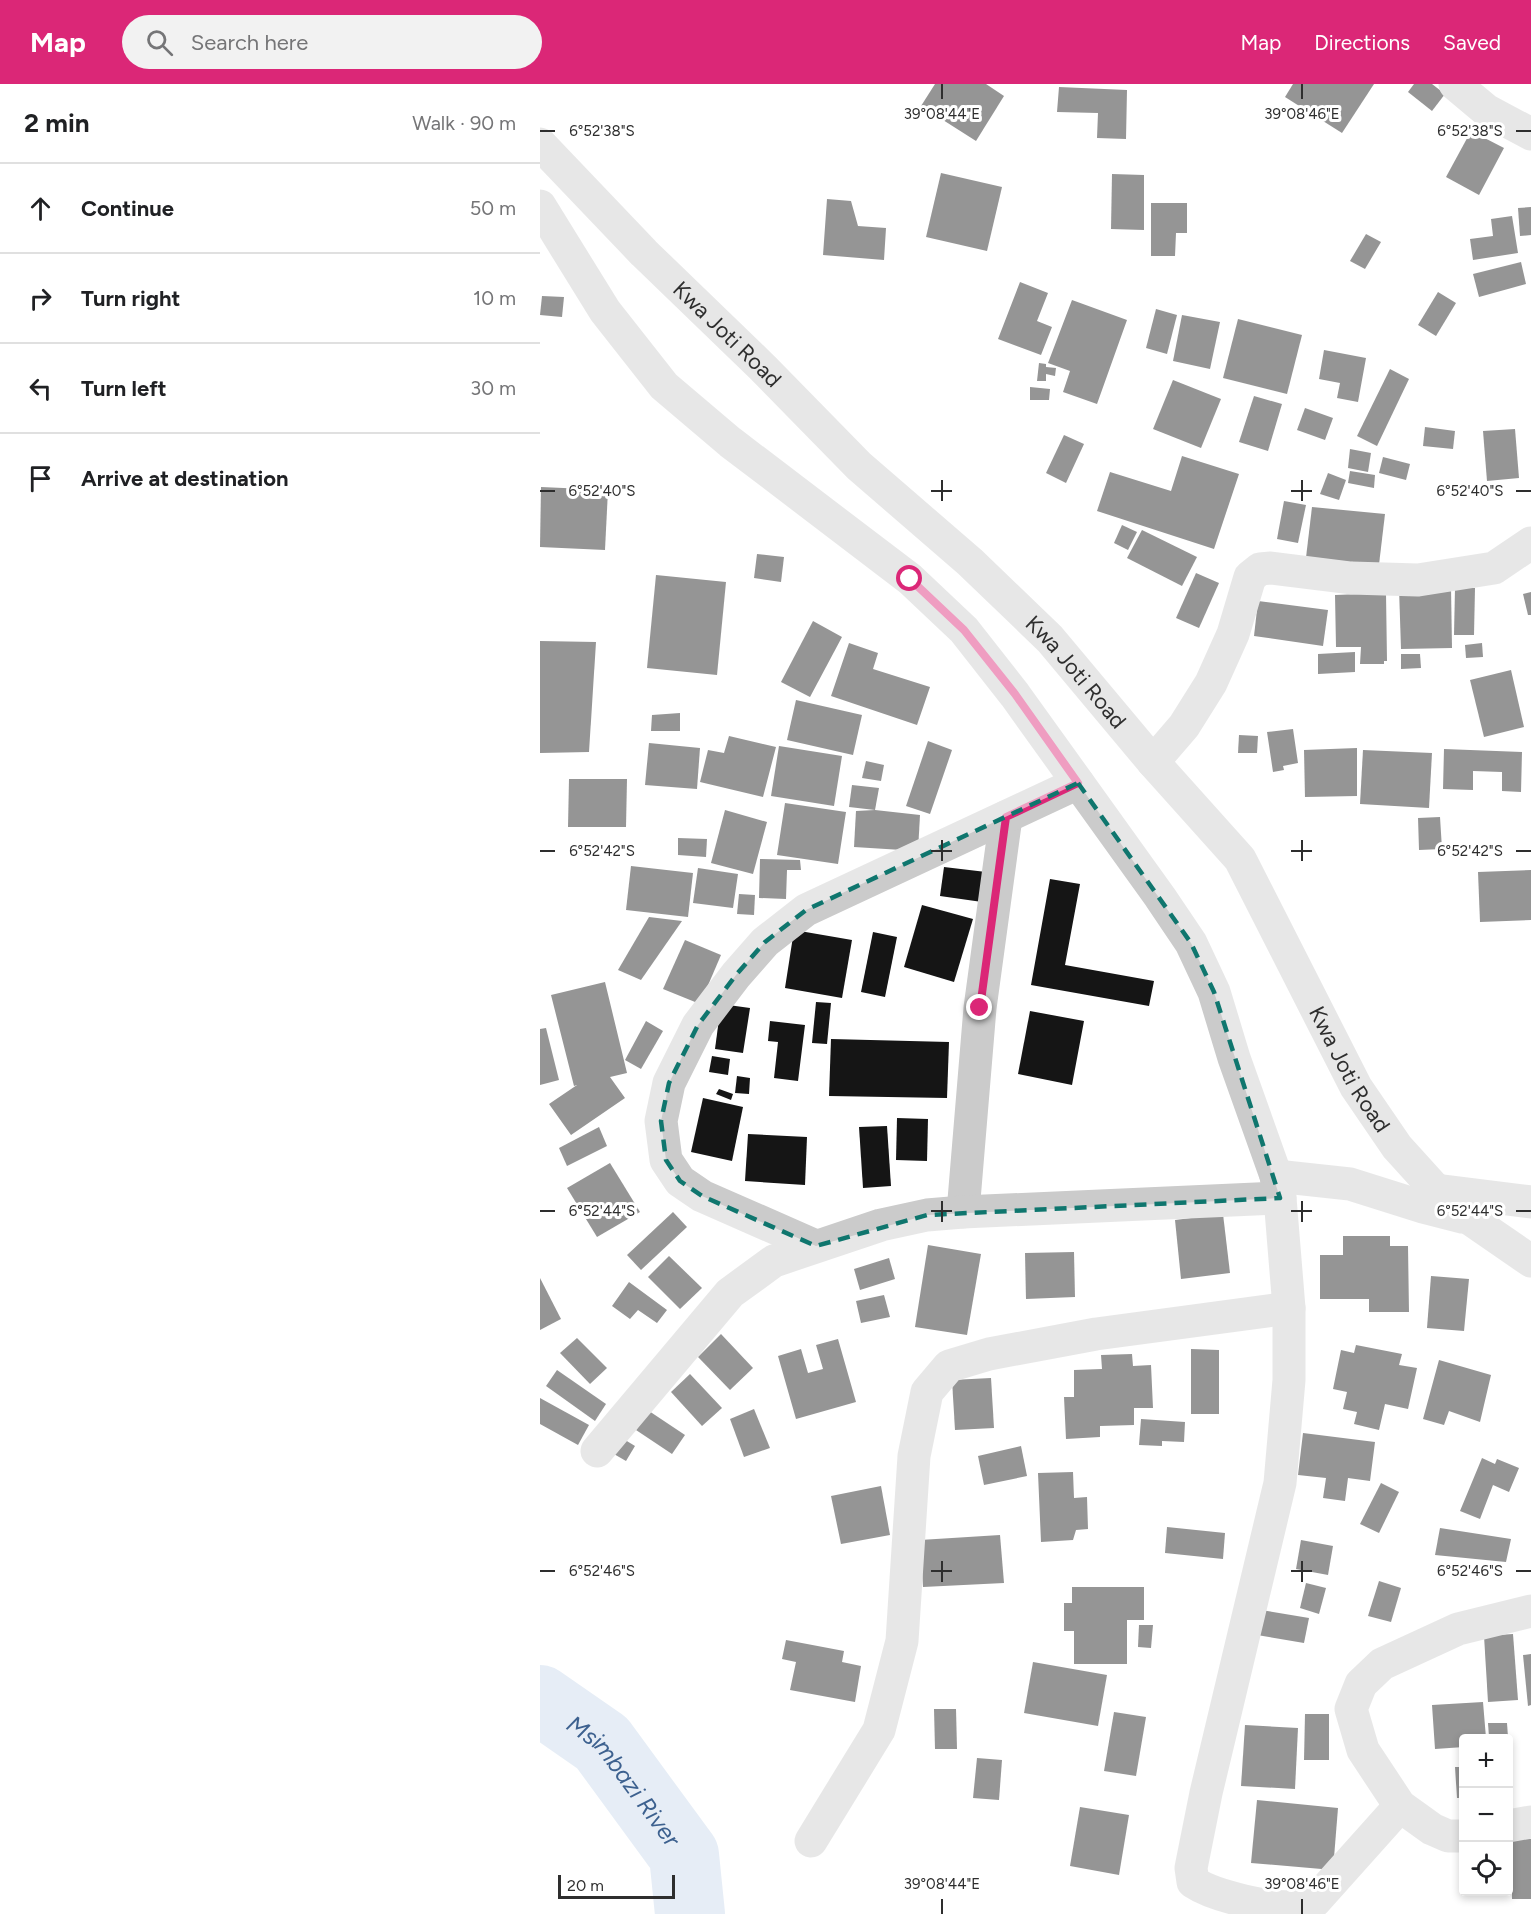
<!DOCTYPE html>
<meta charset="utf-8">
<style>
body{margin:0;font-family:Figtree,sans-serif;background:#f2f2f2;color:#202124}
.controls{position:absolute;right:18px;bottom:18px;display:grid;overflow:hidden;border-radius:6px;box-shadow:0 3px 9px #0003}
.controls button{width:54px;height:54px;display:grid;place-items:center;padding:0;border:0;border-bottom:2px solid #e0e0e0;background:#fff;color:#202124;font:30px sans-serif}
.scale{position:absolute;left:18px;bottom:15px;width:117px;box-sizing:border-box;padding-left:6px;border:3px solid #2e2e2e;border-top:0;font-size:16px;line-height:21px;white-space:nowrap;color:#2e2e2e;-webkit-text-stroke:4px #fff;paint-order:stroke}
.stop{position:absolute;width:18px;height:18px;margin:-14px;border:4px solid #db2777;border-radius:50%;background:#fff}
.stop.end{background:#db2777;border-color:#fff;box-shadow:0 2px 6px #0008}
.list{margin:0;padding:0;list-style:none}
h2{display:flex;justify-content:space-between;align-items:center;height:78px;margin:0;padding:0 24px;font-size:26px}
h2 small{font-size:20px;font-weight:400;color:#757577}
.list li{display:grid;grid-template-columns:39px 1fr auto;gap:18px;align-items:center;box-sizing:border-box;height:90px;padding:0 24px;border-top:2px solid #e0e0e0}
.list b{display:block;font-size:22px;white-space:nowrap}
.list em{font-size:20px;font-style:normal;color:#757577}
.icon{flex:none;width:33px;height:33px;fill:none;stroke:currentColor;stroke-width:2;stroke-linecap:round;stroke-linejoin:round}
.map{position:relative;flex:none;width:991px;height:1830px;overflow:hidden}
header{display:flex;align-items:center;gap:36px;box-sizing:border-box;height:84px;padding:0 30px;background:#db2777;color:#fff}
header strong{font-size:28px}
nav{display:flex;gap:33px;margin-inline-start:auto;font-size:21px}
.search{width:420px;height:54px;background:#f2f2f2;display:flex;align-items:center;gap:15px;box-sizing:border-box;padding:0 21px;border-radius:33px;color:#757577;font-size:22px}
main{display:flex}
aside{flex:1;background:#fff}
.map>svg:first-child{display:block}
</style>
<header>
<strong>Map</strong>
<div class="search"><svg class="icon" aria-label="search" viewBox="0 0 24 24"><circle cx="10" cy="10" r="6"/><path d="M15 15l6 6"/></svg>Search here</div>
<nav><a>Map</a><a>Directions</a><a>Saved</a></nav>
</header>
<main>
<aside>
<h2>2 min<small>Walk · 90 m</small></h2>
<ul class="list">
<li><svg class="icon" aria-label="ahead" viewBox="0 0 24 24"><path d="M12 20V5M6 11l6-6 6 6"/></svg><div><b>Continue</b></div><em>50 m</em></li>
<li><svg class="icon" aria-label="right" viewBox="0 0 24 24"><path d="M7 20v-9h11M14 6l5 5-5 5"/></svg><div><b>Turn right</b></div><em>10 m</em></li>
<li><svg class="icon" aria-label="left" viewBox="0 0 24 24"><path d="M17 20v-9H6M10 6l-5 5 5 5"/></svg><div><b>Turn left</b></div><em>30 m</em></li>
<li><svg class="icon" aria-label="arrive" viewBox="0 0 24 24"><path d="M6 21V4h12l-3 4 3 4H6"/></svg><div><b>Arrive at destination</b></div></li>
</ul>
</aside>
<div class="map">
<svg width="991" height="1830" viewBox="0 0 991 1830">
<rect width="100%" height="100%" fill="#fff"/>
<g fill="none" stroke-linecap="round" stroke-linejoin="round">
<path stroke="#c8d8eb" stroke-width="70" id="s1" d="M 0,1616 L 62,1659 L 144,1771 L 150,1830"/>
</g>
<g fill="#151515">
<path d="M 395,0 L 446,0 L 464,12 L 436,57 L 381,22 Z"/>
<path d="M 753,0 L 834,0 L 802,49 L 745,13 Z"/>
<path d="M 874,0 L 892,0 L 905,10 L 892,27 L 868,8 Z"/>
<path d="M 519,3 L 587,6 L 586,55 L 557,54 L 558,29 L 517,28 Z"/>
<path d="M 931,47 L 964,64 L 939,111 L 906,93 Z"/>
<path d="M 401,89 L 462,103 L 447,167 L 386,153 Z"/>
<path d="M 572,90 L 604,91 L 604,146 L 571,145 Z"/>
<path d="M 287,115 L 311,117 L 318,142 L 346,144 L 344,176 L 283,171 Z"/>
<path d="M 611,119 L 647,119 L 647,149 L 636,149 L 635,172 L 611,172 Z"/>
<path d="M 991,123 L 991,151 L 980,152 L 978,124 Z"/>
<path d="M 972,132 L 978,169 L 933,176 L 930,155 L 953,152 L 951,135 Z"/>
<path d="M 826,150 L 841,158 L 825,185 L 810,177 Z"/>
<path d="M 981,178 L 986,200 L 939,213 L 933,190 Z"/>
<path d="M 480,198 L 508,209 L 497,237 L 512,243 L 501,271 L 458,255 Z"/>
<path d="M 898,208 L 916,219 L 896,252 L 878,241 Z"/>
<path d="M 2,212 L 24,213 L 22,233 L 0,231 Z"/>
<path d="M 532,216 L 587,236 L 557,320 L 523,308 L 530,287 L 508,279 Z"/>
<path d="M 616,225 L 637,231 L 627,270 L 606,264 Z"/>
<path d="M 642,231 L 680,238 L 670,285 L 633,277 Z"/>
<path d="M 698,235 L 762,251 L 747,310 L 683,294 Z"/>
<path d="M 784,266 L 826,274 L 818,318 L 797,314 L 800,299 L 779,295 Z"/>
<path d="M 499,279 L 506,280 L 506,283 L 516,284 L 515,292 L 506,290 L 506,297 L 497,297 Z"/>
<path d="M 850,285 L 869,295 L 837,362 L 817,352 Z"/>
<path d="M 633,296 L 681,315 L 661,364 L 613,345 Z"/>
<path d="M 490,303 L 510,305 L 509,316 L 490,316 Z"/>
<path d="M 714,312 L 742,320 L 728,367 L 699,358 Z"/>
<path d="M 765,324 L 793,334 L 785,356 L 757,346 Z"/>
<path d="M 885,343 L 915,347 L 913,365 L 883,362 Z"/>
<path d="M 975,345 L 979,394 L 947,397 L 943,347 Z"/>
<path d="M 524,351 L 544,360 L 526,399 L 506,389 Z"/>
<path d="M 810,365 L 831,369 L 828,388 L 808,384 Z"/>
<path d="M 642,372 L 699,390 L 674,465 L 557,427 L 570,388 L 631,407 Z"/>
<path d="M 843,373 L 870,380 L 866,396 L 839,389 Z"/>
<path d="M 810,387 L 835,391 L 834,404 L 808,399 Z"/>
<path d="M 788,389 L 806,396 L 799,416 L 780,410 Z"/>
<path d="M 1,403 L 68,406 L 65,466 L 0,463 Z"/>
<path d="M 744,417 L 766,421 L 758,459 L 737,455 Z"/>
<path d="M 772,423 L 845,430 L 838,489 L 765,482 Z"/>
<path d="M 582,441 L 597,448 L 588,466 L 574,459 Z"/>
<path d="M 602,446 L 657,473 L 642,502 L 587,474 Z"/>
<path d="M 217,470 L 244,473 L 241,498 L 214,494 Z"/>
<path d="M 656,489 L 679,499 L 659,544 L 636,534 Z"/>
<path d="M 116,491 L 186,498 L 177,591 L 107,584 Z"/>
<path d="M 911,503 L 912,564 L 861,565 L 859,504 Z"/>
<path d="M 915,504 L 935,504 L 934,551 L 914,551 Z"/>
<path d="M 991,508 L 991,531 L 988,531 L 983,510 Z"/>
<path d="M 846,509 L 847,577 L 844,577 L 844,580 L 820,580 L 821,563 L 796,563 L 795,511 Z"/>
<path d="M 718,517 L 788,526 L 783,562 L 714,552 Z"/>
<path d="M 273,537 L 302,553 L 270,613 L 241,598 Z"/>
<path d="M 0,557 L 56,558 L 49,668 L 0,669 Z"/>
<path d="M 309,559 L 338,569 L 333,585 L 390,603 L 377,641 L 291,612 Z"/>
<path d="M 942,559 L 943,573 L 926,574 L 925,561 Z"/>
<path d="M 815,568 L 815,588 L 778,590 L 778,570 Z"/>
<path d="M 861,570 L 880,570 L 881,584 L 861,585 Z"/>
<path d="M 971,586 L 984,643 L 944,653 L 930,596 Z"/>
<path d="M 256,616 L 322,631 L 313,671 L 247,656 Z"/>
<path d="M 140,629 L 140,647 L 111,647 L 112,631 Z"/>
<path d="M 753,645 L 758,679 L 743,682 L 744,686 L 733,688 L 727,648 Z"/>
<path d="M 699,651 L 718,652 L 717,669 L 698,669 Z"/>
<path d="M 189,652 L 236,663 L 223,713 L 160,698 L 168,666 L 184,669 Z"/>
<path d="M 388,657 L 412,666 L 390,730 L 366,722 Z"/>
<path d="M 109,659 L 160,664 L 157,705 L 105,701 Z"/>
<path d="M 239,662 L 302,672 L 294,722 L 231,712 Z"/>
<path d="M 817,664 L 817,712 L 765,713 L 764,666 Z"/>
<path d="M 904,665 L 982,668 L 981,708 L 962,707 L 962,688 L 933,687 L 933,706 L 903,705 Z"/>
<path d="M 823,666 L 892,669 L 889,724 L 820,720 Z"/>
<path d="M 326,677 L 344,681 L 341,697 L 322,694 Z"/>
<path d="M 29,695 L 87,695 L 86,743 L 28,743 Z"/>
<path d="M 312,701 L 339,704 L 335,726 L 309,723 Z"/>
<path d="M 245,719 L 306,728 L 298,780 L 237,771 Z"/>
<path d="M 185,726 L 227,738 L 213,790 L 171,779 Z"/>
<path d="M 335,726 L 380,731 L 378,767 L 314,763 L 316,727 Z"/>
<path d="M 900,733 L 902,765 L 879,766 L 878,734 Z"/>
<path d="M 138,754 L 167,755 L 166,773 L 138,771 Z"/>
<path d="M 220,775 L 260,776 L 261,786 L 247,786 L 246,815 L 219,814 Z"/>
<path d="M 91,782 L 153,789 L 148,833 L 86,826 Z"/>
<path d="M 404,783 L 446,788 L 442,818 L 400,812 Z"/>
<path d="M 158,784 L 198,790 L 193,824 L 153,819 Z"/>
<path d="M 991,786 L 991,836 L 940,838 L 938,788 Z"/>
<path d="M 510,795 L 540,800 L 525,881 L 614,897 L 609,922 L 491,901 Z"/>
<path d="M 199,810 L 215,811 L 214,831 L 197,830 Z"/>
<path d="M 382,821 L 433,835 L 414,898 L 364,883 Z"/>
<path d="M 109,833 L 142,837 L 101,896 L 78,886 Z"/>
<path d="M 254,846 L 312,856 L 302,914 L 245,904 Z"/>
<path d="M 333,848 L 357,853 L 345,913 L 321,908 Z"/>
<path d="M 145,856 L 181,871 L 160,920 L 123,905 Z"/>
<path d="M 65,898 L 87,989 L 70,993 L 85,1014 L 31,1051 L 9,1020 L 37,1001 L 34,1002 L 11,911 Z"/>
<path d="M 276,918 L 291,919 L 287,960 L 272,959 Z"/>
<path d="M 181,920 L 210,924 L 203,969 L 175,965 Z"/>
<path d="M 490,927 L 544,937 L 532,1001 L 478,990 Z"/>
<path d="M 106,937 L 123,947 L 101,985 L 85,976 Z"/>
<path d="M 230,937 L 265,941 L 258,997 L 234,994 L 238,958 L 228,957 Z"/>
<path d="M 6,944 L 19,996 L 0,1001 L 0,945 Z"/>
<path d="M 291,955 L 409,958 L 407,1014 L 289,1012 Z"/>
<path d="M 172,972 L 190,975 L 188,991 L 169,988 Z"/>
<path d="M 197,992 L 210,994 L 209,1010 L 195,1009 Z"/>
<path d="M 179,1005 L 193,1010 L 191,1016 L 176,1010 Z"/>
<path d="M 163,1014 L 203,1023 L 192,1077 L 151,1068 Z"/>
<path d="M 357,1034 L 388,1035 L 387,1077 L 356,1076 Z"/>
<path d="M 347,1042 L 351,1102 L 323,1104 L 319,1043 Z"/>
<path d="M 59,1043 L 67,1062 L 27,1082 L 19,1064 Z"/>
<path d="M 208,1050 L 267,1053 L 265,1101 L 205,1097 Z"/>
<path d="M 70,1079 L 100,1128 L 57,1153 L 27,1104 Z"/>
<path d="M 133,1128 L 147,1143 L 101,1186 L 87,1171 Z"/>
<path d="M 683,1130 L 690,1189 L 641,1195 L 635,1136 Z"/>
<path d="M 803,1152 L 850,1152 L 850,1162 L 868,1162 L 869,1228 L 829,1228 L 829,1215 L 780,1215 L 780,1171 L 803,1171 Z"/>
<path d="M 388,1161 L 441,1170 L 427,1251 L 375,1243 Z"/>
<path d="M 534,1168 L 535,1213 L 486,1215 L 485,1169 Z"/>
<path d="M 129,1172 L 162,1204 L 140,1225 L 108,1193 Z"/>
<path d="M 349,1174 L 355,1195 L 320,1206 L 314,1185 Z"/>
<path d="M 891,1192 L 929,1195 L 924,1247 L 887,1244 Z"/>
<path d="M 0,1194 L 21,1235 L 0,1246 Z"/>
<path d="M 89,1198 L 127,1226 L 117,1239 L 98,1226 L 90,1235 L 72,1222 Z"/>
<path d="M 344,1211 L 350,1233 L 321,1239 L 316,1217 Z"/>
<path d="M 181,1250 L 213,1284 L 190,1306 L 158,1273 Z"/>
<path d="M 37,1254 L 67,1284 L 50,1300 L 20,1269 Z"/>
<path d="M 298,1255 L 316,1318 L 256,1335 L 238,1272 L 261,1265 L 268,1289 L 283,1285 L 276,1261 Z"/>
<path d="M 816,1261 L 862,1270 L 859,1281 L 877,1284 L 868,1325 L 845,1320 L 839,1346 L 814,1340 L 817,1328 L 803,1325 L 807,1308 L 793,1305 L 801,1266 L 814,1269 Z"/>
<path d="M 651,1265 L 679,1266 L 679,1330 L 651,1330 Z"/>
<path d="M 592,1270 L 593,1282 L 611,1281 L 613,1324 L 594,1324 L 594,1341 L 560,1342 L 560,1353 L 526,1355 L 524,1313 L 534,1313 L 534,1286 L 562,1285 L 561,1271 Z"/>
<path d="M 899,1276 L 951,1291 L 940,1338 L 909,1327 L 904,1341 L 883,1335 Z"/>
<path d="M 17,1286 L 66,1320 L 55,1337 L 6,1302 Z"/>
<path d="M 150,1290 L 182,1324 L 162,1342 L 131,1308 Z"/>
<path d="M 451,1294 L 454,1344 L 415,1346 L 412,1296 Z"/>
<path d="M 0,1314 L 49,1341 L 38,1361 L 0,1340 Z"/>
<path d="M 214,1325 L 230,1364 L 204,1373 L 190,1335 Z"/>
<path d="M 109,1327 L 145,1351 L 132,1370 L 96,1346 Z"/>
<path d="M 601,1335 L 645,1338 L 644,1358 L 622,1357 L 622,1362 L 599,1361 Z"/>
<path d="M 763,1349 L 835,1358 L 830,1397 L 808,1394 L 805,1417 L 783,1414 L 786,1394 L 758,1391 Z"/>
<path d="M 77,1351 L 95,1362 L 86,1377 L 67,1366 Z"/>
<path d="M 481,1362 L 487,1392 L 444,1401 L 438,1372 Z"/>
<path d="M 942,1374 L 955,1380 L 957,1375 L 979,1384 L 969,1408 L 953,1401 L 940,1435 L 920,1427 Z"/>
<path d="M 533,1388 L 534,1414 L 547,1413 L 548,1445 L 536,1446 L 533,1456 L 501,1458 L 498,1389 Z"/>
<path d="M 841,1399 L 859,1408 L 839,1449 L 820,1440 Z"/>
<path d="M 341,1402 L 350,1451 L 301,1460 L 291,1412 Z"/>
<path d="M 627,1443 L 685,1449 L 683,1475 L 625,1469 Z"/>
<path d="M 900,1444 L 971,1455 L 966,1478 L 895,1471 Z"/>
<path d="M 460,1451 L 464,1499 L 383,1503 L 380,1456 Z"/>
<path d="M 761,1456 L 793,1462 L 788,1491 L 756,1485 Z"/>
<path d="M 839,1497 L 861,1504 L 851,1538 L 828,1532 Z"/>
<path d="M 766,1499 L 786,1504 L 779,1530 L 760,1524 Z"/>
<path d="M 532,1503 L 604,1503 L 604,1536 L 587,1536 L 587,1580 L 534,1580 L 534,1547 L 524,1547 L 524,1519 L 532,1519 Z"/>
<path d="M 715,1525 L 769,1534 L 764,1559 L 711,1550 Z"/>
<path d="M 599,1541 L 613,1541 L 611,1564 L 598,1563 Z"/>
<path d="M 973,1550 L 978,1616 L 948,1618 L 944,1552 Z"/>
<path d="M 246,1556 L 304,1567 L 302,1578 L 321,1582 L 315,1618 L 250,1606 L 256,1578 L 242,1575 Z"/>
<path d="M 991,1570 L 991,1621 L 988,1622 L 983,1571 Z"/>
<path d="M 493,1578 L 567,1591 L 558,1642 L 484,1629 Z"/>
<path d="M 943,1618 L 946,1654 L 924,1654 L 924,1663 L 895,1665 L 892,1621 Z"/>
<path d="M 394,1625 L 416,1625 L 417,1665 L 395,1665 Z"/>
<path d="M 574,1628 L 606,1633 L 596,1692 L 564,1687 Z"/>
<path d="M 765,1630 L 789,1630 L 789,1676 L 764,1676 Z"/>
<path d="M 948,1639 L 967,1639 L 968,1653 L 949,1653 Z"/>
<path d="M 705,1641 L 758,1644 L 755,1705 L 701,1702 Z"/>
<path d="M 437,1674 L 462,1676 L 459,1716 L 433,1714 Z"/>
<path d="M 915,1683 L 924,1683 L 924,1714 L 917,1714 Z"/>
<path d="M 717,1716 L 798,1724 L 793,1786 L 711,1779 Z"/>
<path d="M 540,1723 L 589,1731 L 579,1791 L 530,1782 Z"/>
<path d="M 971,1755 L 991,1755 L 991,1815 L 972,1815 Z"/>
</g>
<g fill="none" stroke-linecap="round" stroke-linejoin="round">
<g stroke="#cbcbcb" stroke-width="33">
<path d="M 915,0 L 946,26 L 991,50"/>
<path id="s2" d="M 0,60 L 104,169 L 223,284 L 319,382 L 430,478 L 510,555 L 613,678 L 700,775 L 816,1003 L 857,1063 L 896,1106 L 930,1135 L 991,1177"/>
<path d="M 0,122 L 65,227 L 124,302 L 190,358 L 370,495 L 424,546 L 475,611 L 620,813 L 651,859 L 674,908 L 694,974 L 736,1092 L 740,1114 L 749,1224 L 749,1296 L 740,1399 L 666,1709 L 651,1784 L 653,1798 C 674,1812 732,1826 757,1822 C 763,1821 769,1819 775,1817 L 860,1722"/>
<path d="M 613,678 L 644,642 L 671,599 L 693,550 L 710,493 L 720,485 L 731,484 L 811,494 L 878,496 L 954,484 L 991,459"/>
<path d="M 736,1092 L 810,1100 L 883,1123 L 922,1133"/>
<path d="M 896,1106 L 991,1118"/>
<path d="M 423,1128 L 440,924 L 466,733"/>
<path d="M 276,1162 L 162,1112 L 140,1097 L 126,1076 L 121,1037 L 129,999 L 158,941 L 196,891 L 225,858 L 266,826 L 538,699"/>
<path d="M 57,1367 L 190,1209 L 234,1177 L 341,1141 L 387,1131 L 423,1128 L 740,1114"/>
<path d="M 968,1742 L 991,1738"/>
<path d="M 924,1752 L 908,1752 L 892,1745 L 860,1722 L 823,1666 L 811,1625 L 821,1600 L 842,1580 L 918,1545 L 991,1527"/>
<path d="M 271,1757 L 339,1646 L 362,1557 L 374,1372 L 387,1308 L 409,1282 L 449,1270 L 556,1250 L 749,1224"/>
</g>
</g>
<g fill="none" stroke-linecap="round" stroke-linejoin="round">
<path stroke="#db2777" stroke-width="8" d="M 370,495 L 424,546 L 475,610 L 538,699 L 466,733 L 440,924"/>
</g>
<path d="M0 0H991V1830H0ZM 538,699 L 651,859 L 674,908 L 740,1114 L 387,1131 L 276,1162 L 162,1112 L 140,1097 L 126,1076 L 121,1037 L 129,999 L 158,941 L 196,891 L 225,858 L 266,826 Z" fill="#fff" fill-opacity=".55" fill-rule="evenodd"/>
<path fill="none" stroke="#0f766e" stroke-width="4.5" stroke-dasharray="12 8" stroke-linejoin="round" d="M 538,699 L 651,859 L 674,908 L 740,1114 L 387,1131 L 276,1162 L 162,1112 L 140,1097 L 126,1076 L 121,1037 L 129,999 L 158,941 L 196,891 L 225,858 L 266,826 Z"/>
<path fill="none" stroke="#2e2e2e" stroke-width="2" d="M 402,0 L 402,15M 762,0 L 762,15M 0,47 L 15,47M 976,47 L 991,47M 402,396 L 402,417M 762,396 L 762,417M 0,407 L 15,407M 391,407 L 412,407M 751,407 L 772,407M 976,407 L 991,407M 402,756 L 402,777M 762,756 L 762,777M 0,767 L 15,767M 391,767 L 412,767M 751,767 L 772,767M 976,767 L 991,767M 402,1117 L 402,1138M 762,1117 L 762,1138M 0,1127 L 15,1127M 391,1127 L 412,1127M 751,1127 L 772,1127M 976,1127 L 991,1127M 402,1477 L 402,1498M 762,1477 L 762,1498M 0,1487 L 15,1487M 391,1487 L 412,1487M 751,1487 L 772,1487M 976,1487 L 991,1487M 402,1815 L 402,1830M 762,1815 L 762,1830"/>
<g text-anchor="middle" dominant-baseline="central" stroke-width="6" stroke-linejoin="round" paint-order="stroke">
<g font-size="22" fill="#2e2e2e" stroke="#fff">
<text stroke="none"><textPath href="#s2" startOffset="267">Kwa Joti Road</textPath></text>
<text stroke="none"><textPath href="#s2" startOffset="753">Kwa Joti Road</textPath></text>
<text stroke="none"><textPath href="#s2" startOffset="1239">Kwa Joti Road</textPath></text>
</g>
<g font-size="24" font-style="italic" fill="#3d618f" stroke="#fff">
<text stroke="none"><textPath href="#s1" startOffset="118">Msimbazi River</textPath></text>
</g>
</g>
<g font-size="15" text-anchor="middle" fill="#2e2e2e" stroke="#fff" stroke-width="6" stroke-linejoin="round" paint-order="stroke">
<text x="402" y="35">39°08'44"E</text>
<text x="762" y="35">39°08'46"E</text>
<text x="62" y="52">6°52'38"S</text>
<text x="930" y="52">6°52'38"S</text>
<text x="62" y="412">6°52'40"S</text>
<text x="930" y="412">6°52'40"S</text>
<text x="62" y="772">6°52'42"S</text>
<text x="930" y="772">6°52'42"S</text>
<text x="62" y="1132">6°52'44"S</text>
<text x="930" y="1132">6°52'44"S</text>
<text x="62" y="1492">6°52'46"S</text>
<text x="930" y="1492">6°52'46"S</text>
<text x="402" y="1805">39°08'44"E</text>
<text x="762" y="1805">39°08'46"E</text>
</g>
</svg>
<div class="controls">
<button>+</button>
<button>−</button>
<button><svg class="icon" aria-label="locate" viewBox="0 0 24 24"><circle cx="12" cy="12" r="6"/><path d="M12 2v4M12 18v4M2 12h4M18 12h4"/></svg></button>
</div>
<div class="scale">20 m</div>
<div class="stop" style="left:370px;top:495px"></div>
<div class="stop end" style="left:440px;top:924px"></div>
</div>
</main>
